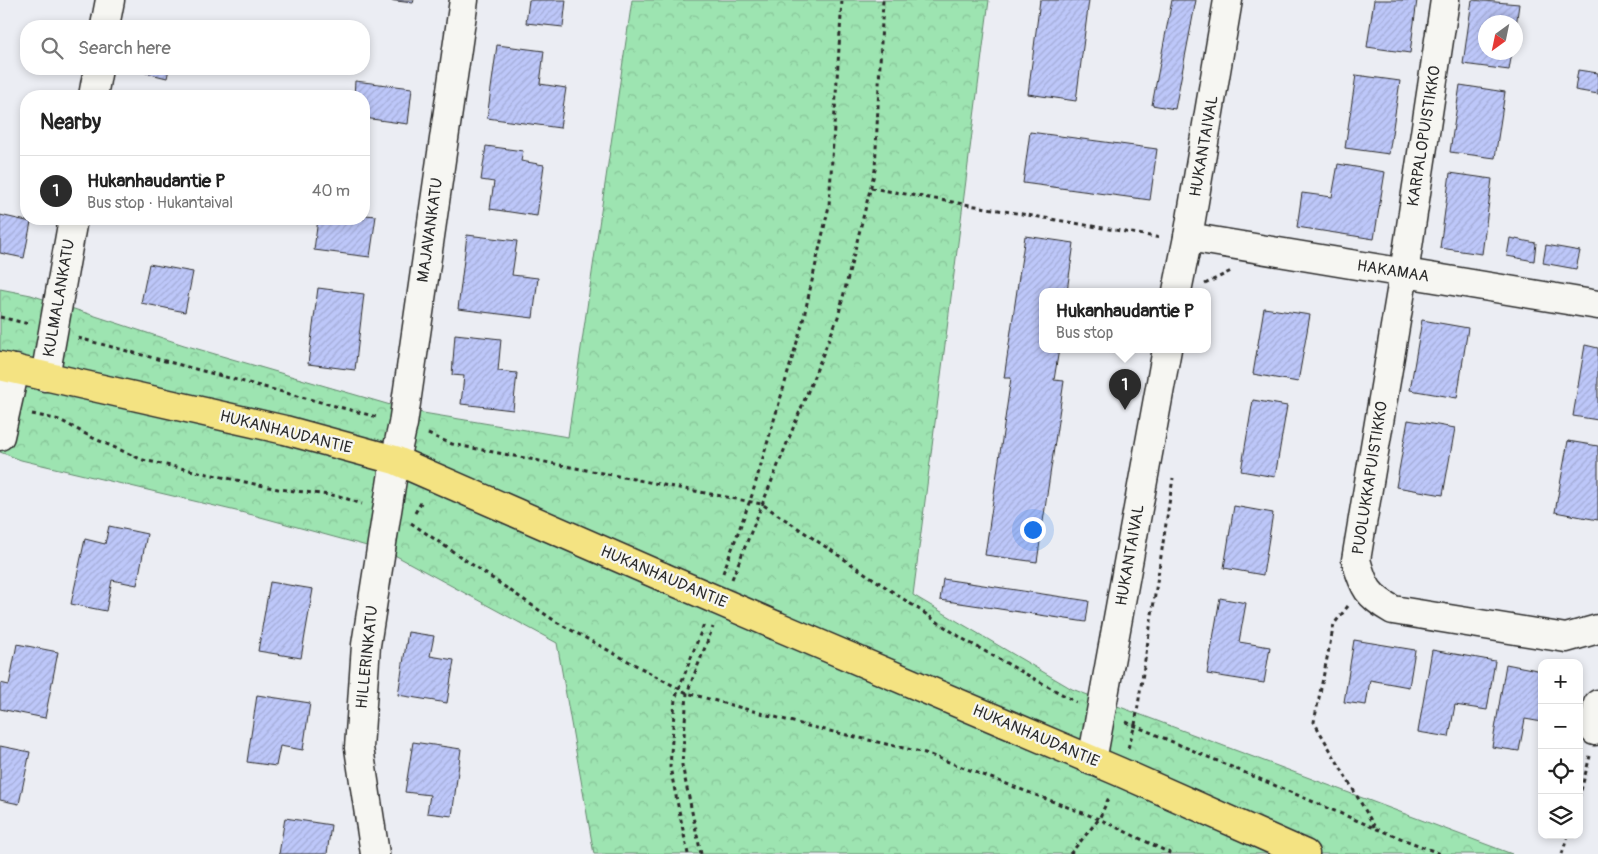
<!DOCTYPE html>
<meta charset="utf-8">
<style>
body{margin:0;font-family:Pangolin,sans-serif;background:#f6f6f6;color:#222}
.controls{position:absolute;right:15px;bottom:15px;display:grid;overflow:hidden;border-radius:10px;box-shadow:0 2px 8px #0003}
.controls button{width:45px;height:45px;display:grid;place-items:center;padding:0;border:0;border-bottom:1px solid #e0e0e0;background:#fff;color:#222;font:25px sans-serif}
.compass{position:absolute;left:1478px;top:15px;width:45px;height:45px;border-radius:50%;background:#fff;box-shadow:0 2px 8px #0003;rotate:213deg}
.you{position:absolute;left:1032px;top:529px;width:18px;height:18px;margin:-12px;border:4px solid #fff;border-radius:50%;background:#1a73e8;box-shadow:0 0 0 8px #1a73e833}
.badge{display:grid;place-items:center;width:32px;height:32px;border-radius:50%;background:#2b2b2b;color:#fff;font-size:16px;font-weight:700}
.pin{position:absolute;translate:-50% -41px;filter:drop-shadow(0 1px 2px #0008)}
.pin::after{content:'';position:absolute;top:26px;width:18px;height:15px;background:inherit;clip-path:polygon(0 0,100% 0,50% 100%)}
.popup{position:absolute;left:1039px;top:288px;width:172px;height:65px;box-sizing:border-box;display:grid;place-content:center;border-radius:10px;background:#fff;filter:drop-shadow(0 1px 4px #0005);font-size:16px;white-space:nowrap;color:#767676}
.popup b{font-size:19px;color:#222}
.popup::after{content:'';position:absolute;left:50%;top:100%;margin-left:-10px;border:10px solid transparent;border-top-color:#fff}
.list{margin:0;padding:0;list-style:none}
h2{display:flex;justify-content:space-between;align-items:center;height:65px;margin:0;padding:0 20px;font-size:21px}
h2 small{font-size:16px;font-weight:400;color:#767676}
.list li{display:grid;grid-template-columns:32px 1fr auto;gap:15px;align-items:center;box-sizing:border-box;height:70px;padding:0 20px;border-top:1px solid #e0e0e0}
.list b{display:block;font-size:19px;white-space:nowrap}
.list p{margin:0;font-size:16px;white-space:nowrap;color:#767676}
.list em{font-size:16px;font-style:normal;color:#767676}
.icon{flex:none;width:28px;height:28px;fill:none;stroke:currentColor;stroke-width:2;stroke-linecap:round;stroke-linejoin:round}
.map{position:relative;flex:none;width:1598px;height:854px;overflow:hidden}
.search{position:absolute;background:#fff;box-shadow:0 2px 8px #0003;left:20px;top:20px;width:350px;height:55px;display:flex;align-items:center;gap:12px;box-sizing:border-box;padding:0 18px;border-radius:20px;color:#767676;font-size:19px}
.panel{position:absolute;background:#fff;box-shadow:0 2px 8px #0003;left:20px;top:90px;width:350px;height:135px;border-radius:20px}
.map>svg:first-child{display:block}
</style>
<div class="map">
<svg width="1598" height="854" viewBox="0 0 1598 854">
<defs>
<pattern id="forest-crowns" width="20" height="18" patternUnits="userSpaceOnUse" patternTransform="scale(1.25)"><rect width="20" height="18" fill="#9de4b1"/><path d="M2 6a3 3 0 1 1 6 0M12 15a3 3 0 1 1 6 0" fill="none" stroke="#87c498"/></pattern>
<pattern id="building-hatch" width="6" height="6" patternUnits="userSpaceOnUse" patternTransform="scale(1.25)"><rect width="6" height="6" fill="#bdc7f9"/><path d="M-1 1l2-2M0 6l6-6M5 7l2-2" fill="none" stroke="#a3abd6"/></pattern>
</defs>
<rect width="100%" height="100%" fill="#ebedf3"/>
<filter id="ink" filterUnits="userSpaceOnUse"><feTurbulence type="fractalNoise" baseFrequency=".02" numOctaves="2"/><feDisplacementMap in="SourceGraphic" scale="10" xChannelSelector="R" yChannelSelector="G"/><feConvolveMatrix kernelMatrix="1 2 1 2 8 2 1 2 1" color-interpolation-filters="sRGB"/></filter>
<g filter="url(#ink)">
<path fill="url(#forest-crowns)" stroke="#64886e" d="M 632,0 L 989,0 L 913,595 L 1072,689 L 1512,854 L 594,854 L 557,643 L 389,552 L 253,515 L 21,460 L 0,452 L 0,289 L 31,295 L 184,345 L 411,411 L 568,437 Z"/>
<g fill="url(#building-hatch)" stroke="#2b2b2b">
<path d="M 388,0 L 414,0 L 413,3 Z"/>
<path d="M 529,0 L 566,0 L 563,27 L 526,23 Z"/>
<path d="M 1040,0 L 1089,0 L 1076,101 L 1028,94 Z"/>
<path d="M 1172,0 L 1196,0 L 1175,109 L 1152,105 Z"/>
<path d="M 1374,0 L 1417,0 L 1410,53 L 1367,47 Z"/>
<path d="M 1472,0 L 1519,4 L 1516,26 L 1516,22 L 1486,22 L 1486,52 L 1512,52 L 1509,70 L 1463,64 Z"/>
<path d="M 497,45 L 544,51 L 540,84 L 566,88 L 560,128 L 487,118 Z"/>
<path d="M 130,69 L 169,69 L 167,78 Z"/>
<path d="M 1578,70 L 1598,73 L 1598,94 L 1575,90 Z"/>
<path d="M 1356,75 L 1400,81 L 1389,154 L 1345,148 Z"/>
<path d="M 355,81 L 412,88 L 408,124 L 364,118 L 364,96 L 354,96 Z"/>
<path d="M 1460,85 L 1505,92 L 1495,158 L 1450,152 Z"/>
<path d="M 1030,132 L 1157,149 L 1150,200 L 1023,183 Z"/>
<path d="M 486,146 L 523,151 L 521,161 L 544,165 L 537,216 L 490,209 L 494,182 L 481,180 Z"/>
<path d="M 1338,164 L 1385,172 L 1374,239 L 1297,227 L 1302,193 L 1332,197 Z"/>
<path d="M 1450,173 L 1492,179 L 1482,254 L 1440,248 Z"/>
<path d="M 364,199 L 367,199 L 365,215 L 376,216 L 370,257 L 314,250 L 318,219 L 364,219 Z"/>
<path d="M 0,215 L 31,222 L 24,258 L 0,253 Z"/>
<path d="M 467,235 L 517,241 L 512,275 L 538,278 L 533,318 L 458,309 Z"/>
<path d="M 1025,236 L 1074,243 L 1067,291 L 1042,291 L 1042,349 L 1059,349 L 1054,380 L 1064,381 L 1037,562 L 985,555 L 1011,378 L 1004,378 Z"/>
<path d="M 1510,238 L 1536,243 L 1534,261 L 1507,256 Z"/>
<path d="M 1546,245 L 1580,251 L 1576,269 L 1543,263 Z"/>
<path d="M 149,264 L 193,272 L 185,312 L 141,303 Z"/>
<path d="M 318,288 L 364,294 L 355,370 L 308,364 Z"/>
<path d="M 1264,308 L 1310,315 L 1298,382 L 1253,374 Z"/>
<path d="M 1422,320 L 1468,328 L 1457,398 L 1410,390 Z"/>
<path d="M 455,334 L 501,339 L 498,371 L 517,373 L 513,410 L 461,404 L 464,376 L 452,375 Z"/>
<path d="M 1585,345 L 1598,348 L 1598,420 L 1573,416 Z"/>
<path d="M 1253,400 L 1287,406 L 1275,477 L 1241,471 Z"/>
<path d="M 1408,420 L 1455,428 L 1443,495 L 1396,487 Z"/>
<path d="M 1568,441 L 1598,446 L 1598,520 L 1555,512 Z"/>
<path d="M 1234,506 L 1273,513 L 1263,575 L 1224,568 Z"/>
<path d="M 109,526 L 147,534 L 137,585 L 112,580 L 106,611 L 71,604 L 85,539 L 105,544 Z"/>
<path d="M 943,579 L 1089,601 L 1086,622 L 940,600 Z"/>
<path d="M 270,582 L 313,589 L 301,658 L 258,651 Z"/>
<path d="M 1220,598 L 1246,603 L 1239,642 L 1270,647 L 1264,683 L 1207,674 Z"/>
<path d="M 408,632 L 434,636 L 430,656 L 454,660 L 447,703 L 398,695 Z"/>
<path d="M 1354,640 L 1415,650 L 1409,687 L 1370,680 L 1366,705 L 1344,702 Z"/>
<path d="M 17,644 L 58,652 L 45,718 L 0,709 L 0,683 L 9,685 Z"/>
<path d="M 1432,650 L 1495,661 L 1487,710 L 1455,705 L 1449,737 L 1418,732 Z"/>
<path d="M 1506,664 L 1542,671 L 1542,722 L 1525,719 L 1519,751 L 1492,747 Z"/>
<path d="M 257,695 L 310,703 L 303,750 L 280,746 L 276,766 L 247,762 Z"/>
<path d="M 413,742 L 461,749 L 452,816 L 427,813 L 430,795 L 405,792 Z"/>
<path d="M 0,746 L 30,752 L 19,804 L 0,800 Z"/>
<path d="M 285,818 L 331,825 L 327,854 L 279,854 Z"/>
</g>
<g fill="none" stroke-linecap="round" stroke-linejoin="round">
<g stroke="#2b2b2b" stroke-width="31">
<g id="minor">
<path d="M 1445,0 L 1404,273 L 1356,560 C 1364,588 1368,596 1393,610 L 1566,638 L 1598,629"/>
<path d="M 105,26 L 110,0"/>
<path d="M 93,96 L 98,69"/>
<path d="M 1188,237 L 1598,305"/>
<path d="M 1177,291 L 1188,237 L 1228,0"/>
<path d="M 45,377 L 73,219"/>
<path d="M 0,436 L 15,369"/>
<path d="M 1595,731 L 1598,704"/>
<path d="M 1092,761 L 1167,349"/>
<path d="M 375,854 L 359,748 L 366,645 L 395,460 L 403,424 L 464,0"/>
</g>
</g>
<g stroke="#2b2b2b" stroke-width="31">
<g id="major">
<path d="M 0,366 L 285,430 L 395,460 L 663,577"/>
<path d="M 777,626 L 1120,772 L 1305,854"/>
</g>
</g>
<g stroke="#2b2b2b" stroke-width="3" stroke-dasharray="4 4" stroke-linecap="butt">
<path d="M 871,188 L 1161,238"/>
<path d="M 1205,284 L 1231,271"/>
<path d="M 0,317 L 29,324"/>
<path d="M 78,338 L 377,417"/>
<path d="M 32,414 L 60,420 L 93,438 L 143,460 L 278,489 L 339,496 L 362,504"/>
<path d="M 428,434 L 452,444 L 762,504 L 963,639 L 1076,702"/>
<path d="M 415,513 L 422,501"/>
<path d="M 411,523 L 558,623 L 687,693 L 808,726 L 925,753 L 1099,819 L 1172,854"/>
<path d="M 723,573 L 752,495 L 802,325 L 829,206 L 842,0"/>
<path d="M 732,579 L 838,317 L 875,170 L 883,0"/>
<path d="M 1348,606 L 1334,624 L 1314,722 L 1376,829"/>
<path d="M 1126,722 L 1377,829 L 1441,854"/>
<path d="M 1128,748 L 1135,725 L 1173,478"/>
<path d="M 1579,798 L 1590,756"/>
<path d="M 688,854 L 670,767 L 675,699 L 704,624"/>
<path d="M 701,854 L 682,765 L 687,693 L 713,627"/>
<path d="M 1070,854 L 1099,819 L 1110,795"/>
<path d="M 1562,854 L 1568,835"/>
</g>
<use href="#minor" stroke="#f6f6f2" stroke-width="28"/>
<use href="#major" stroke="#f4e382" stroke-width="28"/>
<g stroke="#2b2b2b" stroke-width="31" stroke-linecap="butt">
<path id="major-bridge" d="M 663,577 L 777,626"/>
</g>
<use href="#major-bridge" stroke="#f4e382" stroke-width="28"/>
</g>
</g>
<g text-anchor="middle" dominant-baseline="central" stroke-width="4.5" stroke-linejoin="round" paint-order="stroke">
<g font-size="16" fill="#2b2b2b" stroke="#f6f6f2">
<text transform="translate(1424 136) rotate(-81)">KARPALOPUISTIKKO</text>
<text transform="translate(1204 146) rotate(-80)">HUKANTAIVAL</text>
<text transform="translate(430 230) rotate(-82)">MAJAVANKATU</text>
<text transform="translate(1393 271) rotate(9)">HAKAMAA</text>
<text transform="translate(59 298) rotate(-80)">KULMALANKATU</text>
<text transform="translate(286 432) rotate(14)">HUKANHAUDANTIE</text>
<text transform="translate(1370 478) rotate(-81)">PUOLUKKAPUISTIKKO</text>
<text transform="translate(1130 555) rotate(-80)">HUKANTAIVAL</text>
<text transform="translate(664 577) rotate(23)">HUKANHAUDANTIE</text>
<text transform="translate(367 657) rotate(-84)">HILLERINKATU</text>
<text transform="translate(1036 736) rotate(23)">HUKANHAUDANTIE</text>
</g>
</g>
</svg>
<div class="controls">
<button>+</button>
<button>−</button>
<button><svg class="icon" aria-label="locate" viewBox="0 0 24 24"><circle cx="12" cy="12" r="6"/><path d="M12 2v4M12 18v4M2 12h4M18 12h4"/></svg></button>
<button><svg class="icon" aria-label="layers" viewBox="0 0 24 24"><path d="M12 4l9 5-9 5-9-5zM3 14l9 5 9-5"/></svg></button>
</div>
<svg class="compass" viewBox="-18 -18 36 36"><path d="M0-13l5 13h-10z" fill="#e53935"/><path d="M0 13l5-13h-10z" fill="#767676"/></svg>
<div class="you"></div>
<div class="pin badge" style="left:1125px;top:410px">1</div>
<div class="popup"><b>Hukanhaudantie P</b>Bus stop</div>
<div class="search"><svg class="icon" aria-label="search" viewBox="0 0 24 24"><circle cx="10" cy="10" r="6"/><path d="M15 15l6 6"/></svg>Search here</div>
<section class="panel">
<h2>Nearby<small></small></h2>
<ul class="list">
<li><span class="badge">1</span><div><b>Hukanhaudantie P</b><p>Bus stop · Hukantaival</p></div><em>40 m</em></li>
</ul>
</section>
</div>
